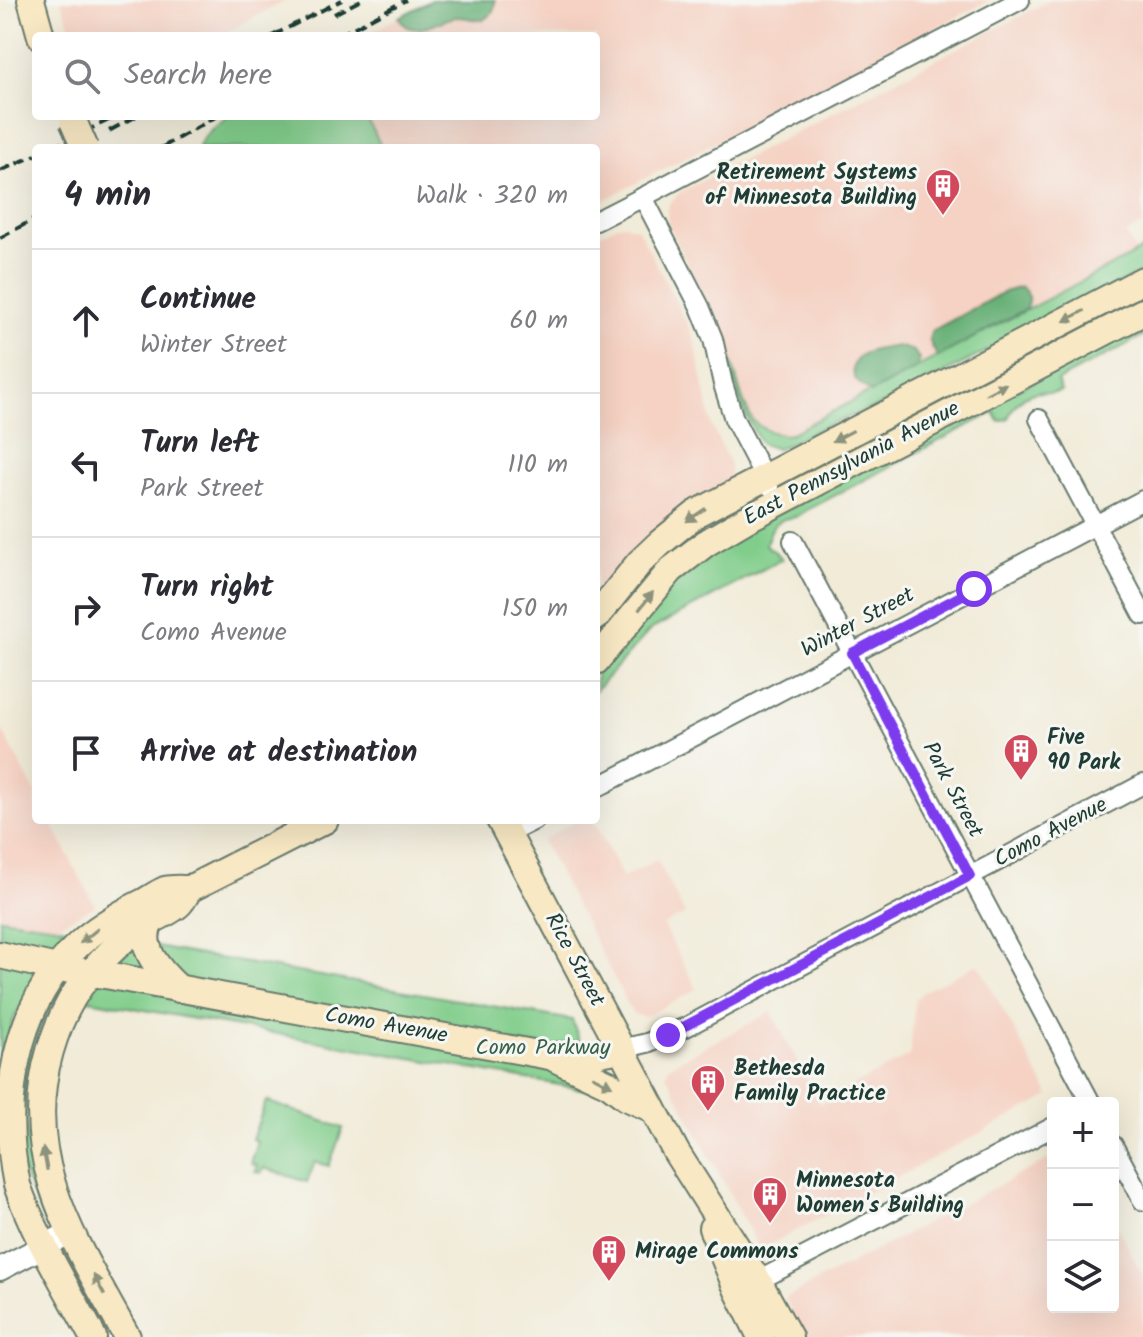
<!DOCTYPE html>
<meta charset="utf-8">
<style>
body{margin:0;font-family:Kalam,sans-serif;background:#f2f2f3;color:#2b2b33}
.controls{position:absolute;right:24px;bottom:24px;display:grid;overflow:hidden;border-radius:8px;box-shadow:0 8px 32px #0002}
.controls button{width:72px;height:72px;display:grid;place-items:center;padding:0;border:0;border-bottom:2px solid #e1e1e2;background:#fff;color:#2b2b33;font:40px sans-serif}
.stop{position:absolute;width:24px;height:24px;margin:-18px;border:6px solid #7c3aed;border-radius:50%;background:#fff}
.stop.end{background:#7c3aed;border-color:#fff;box-shadow:0 2px 8px #0008}
.list{margin:0;padding:0;list-style:none}
h2{display:flex;justify-content:space-between;align-items:center;height:104px;margin:0;padding:0 32px;font-size:34px}
h2 small{font-size:26px;font-weight:400;color:#7c7c81}
.list li{display:grid;grid-template-columns:52px 1fr auto;gap:24px;align-items:center;box-sizing:border-box;height:144px;padding:0 32px;border-top:2px solid #e1e1e2}
.list b{display:block;font-size:30px;white-space:nowrap}
.list p{margin:0;font-size:26px;white-space:nowrap;color:#7c7c81}
.list em{font-size:26px;font-style:normal;color:#7c7c81}
.icon{flex:none;width:44px;height:44px;fill:none;stroke:currentColor;stroke-width:2;stroke-linecap:round;stroke-linejoin:round}
.map{position:relative;flex:none;width:1143px;height:1337px;overflow:hidden}
.search{position:absolute;background:#fff;box-shadow:0 8px 32px #0002;left:32px;top:32px;width:568px;height:88px;display:flex;align-items:center;gap:20px;box-sizing:border-box;padding:0 28px;border-radius:8px;color:#7c7c81;font-size:30px}
.panel{position:absolute;background:#fff;box-shadow:0 8px 32px #0002;left:32px;top:144px;width:568px;height:680px;border-radius:8px}
.map>svg:first-child{display:block}
</style>
<div class="map">
<svg width="1143" height="1337" viewBox="0 0 1143 1337">
<rect width="100%" height="100%" fill="#f6f6f2"/>
<filter id="ink" filterUnits="userSpaceOnUse"><feTurbulence type="fractalNoise" baseFrequency=".0125" numOctaves="2"/><feDisplacementMap in="SourceGraphic" scale="16" xChannelSelector="R" yChannelSelector="G"/><feConvolveMatrix kernelMatrix="1 2 1 2 8 2 1 2 1" color-interpolation-filters="sRGB"/></filter>
<filter id="wash" filterUnits="userSpaceOnUse"><feTurbulence type="fractalNoise" baseFrequency=".006" numOctaves="4" result="noise"/><feDisplacementMap in="SourceGraphic" scale="32" xChannelSelector="R" yChannelSelector="G"/><feGaussianBlur stdDeviation="1.8" result="paint"/><feColorMatrix in="noise" values="0 0 0 0 0 0 0 0 0 0 0 0 0 0 0 0 0 1.4 0 .05"/><feComposite in="paint" operator="in"/></filter>
<g filter="url(#wash)">
<rect width="100%" height="100%" fill="#f1ebd8"/>
<g fill="#f5d2c3">
<path d="M 61,0 L 287,0 L 218,36 L 73,36 Z"/>
<path d="M 495,0 L 990,0 L 596,204 L 596,148 L 382,148 L 366,116 L 596,116 L 596,36 L 364,36 L 399,17 L 403,24 L 450,19 L 495,6 Z"/>
<path d="M 1051,0 L 1143,0 L 1143,224 L 1126,234 L 1136,252 L 1026,309 L 1029,298 L 1027,292 L 1021,287 L 1004,292 L 932,331 L 929,341 L 938,357 L 917,368 L 919,364 L 908,349 L 897,346 L 867,351 L 862,354 L 857,359 L 856,381 L 871,393 L 788,435 L 778,434 L 763,428 L 754,421 L 747,408 L 729,350 L 668,224 L 667,210 L 670,202 L 680,192 Z"/>
<path d="M 625,224 L 638,229 L 689,327 L 695,343 L 712,427 L 730,464 L 730,477 L 724,486 L 596,598 L 596,236 L 618,225 Z"/>
<path d="M 0,726 L 36,794 L 36,820 L 50,820 L 95,906 L 56,926 L 0,918 Z"/>
<path d="M 579,820 L 593,820 L 623,878 L 657,860 L 685,914 L 663,926 L 697,989 L 645,1017 L 633,1014 L 542,840 Z"/>
<path d="M 978,964 L 1050,1096 L 760,1250 L 666,1074 L 669,1066 L 771,1012 L 820,1104 L 910,1055 L 915,1000 L 923,992 Z"/>
<path d="M 1053,1157 L 1053,1307 L 1113,1307 L 1113,1219 L 1143,1276 L 1143,1337 L 806,1337 L 785,1298 Z"/>
</g>
<g fill="#81cd8b" stroke="#508560" stroke-width="2">
<path d="M 229,116 L 348,116 L 352,121 L 366,116 L 382,148 L 198,148 C 204,133 216,125 229,116 Z"/>
<path d="M 1143,249 L 1143,271 L 888,402 L 821,428 L 777,449 L 761,444 L 742,408 L 730,369 L 723,334 C 733,358 739,401 753,420 C 761,430 776,434 788,435 Z"/>
<path d="M 1143,324 L 1143,336 L 1057,381 L 1061,391 C 1053,394 1050,393 1042,392 C 1025,392 1013,404 1008,419 L 999,421 L 994,412 L 813,507 C 806,509 802,515 795,517 C 792,518 790,517 788,518 C 773,521 770,531 766,544 C 770,552 776,549 782,559 L 650,630 L 596,690 L 596,673 L 669,586 L 715,547 Z"/>
<path d="M 0,918 L 56,926 L 172,950 L 572,1020 L 598,1092 L 56,994 C 17,1065 17,1137 48,1210 L 47,1216 L 43,1218 L 18,1160 L 30,990 L 14,1018 L 0,1061 Z"/>
<path d="M 266,1101 L 343,1128 L 329,1166 L 315,1162 L 307,1182 L 264,1168 L 261,1173 L 255,1171 L 257,1165 L 252,1164 L 251,1160 L 257,1141 L 252,1139 Z"/>
</g>
<g fill="#68b077" stroke="#447656" stroke-width="2">
<path d="M 432,0 L 495,0 C 495,11 491,15 483,20 C 474,20 465,17 457,17 C 437,19 412,43 399,17 Z"/>
<path d="M 1021,287 C 1030,294 1029,299 1026,309 L 938,357 C 933,348 926,340 932,331 L 1004,292 Z"/>
<path d="M 897,346 L 914,351 L 919,359 L 917,368 L 871,393 C 867,389 860,385 856,380 C 854,377 853,372 853,368 C 857,348 881,350 897,346 Z"/>
</g>
</g>
<g filter="url(#ink)">
<g fill="none" stroke-linecap="round" stroke-linejoin="round">
<g stroke="#687a6d" stroke-width="22">
<g id="minor">
<path d="M 596,221 L 643,197"/>
<path d="M 1039,419 L 1143,615"/>
<path d="M 769,486 L 734,419 L 723,384 L 713,339 L 700,307 L 643,197 L 1020,0"/>
<path d="M 793,541 L 1091,1103"/>
<path d="M 596,788 L 1143,500"/>
<path d="M 507,834 L 535,820"/>
<path d="M 621,1049 L 647,1043 L 686,1027 L 1143,784"/>
<path d="M 1113,1145 L 1143,1201"/>
<path d="M 750,1285 L 1053,1127"/>
</g>
</g>
<g stroke="#687a6d" stroke-width="26">
<path id="tertiary" d="M 0,1269 L 71,1232"/>
</g>
<g stroke="#687a6d" stroke-width="30">
<g id="secondary">
<path d="M 31,0 L 41,36"/>
<path d="M 596,617 L 639,563 L 660,543 L 697,513 L 1143,280"/>
<path d="M 596,661 L 671,570 L 706,543 L 745,520 L 1143,312"/>
<path d="M 500,820 L 676,1152 L 758,1281 L 789,1337"/>
<path d="M 152,920 C 134,945 161,972 179,989"/>
<path d="M 0,955 L 57,968 L 111,976 L 549,1056 L 595,1054 L 621,1049"/>
<path d="M 556,1059 L 609,1084 L 626,1097 L 653,1109"/>
<path d="M 712,1228 L 738,1291 L 761,1337"/>
<path d="M 93,1337 C 67,1288 35,1237 17,1185 C 0,1101 14,1006 78,945 C 97,927 120,914 144,902 C 151,898 158,893 165,890 C 172,888 182,889 189,889"/>
<path d="M 127,1337 C 77,1245 18,1161 50,1051 C 58,1024 70,997 88,976 C 103,959 119,942 137,929 C 148,921 170,913 179,904 C 183,900 186,894 189,889 L 325,820"/>
</g>
</g>
<use href="#minor" stroke="#fff" stroke-width="18"/>
<use href="#tertiary" stroke="#fff" stroke-width="22"/>
<use href="#secondary" stroke="#f8e8c3" stroke-width="26"/>
<g stroke="#1f3d34" stroke-width="4" stroke-dasharray="12 6" stroke-linecap="butt">
<path d="M 334,14 L 361,0"/>
<path d="M 272,36 L 342,0"/>
<path d="M 338,36 L 406,0"/>
<path d="M 109,131 L 137,116"/>
<path d="M 51,148 L 117,116"/>
<path d="M 161,148 L 217,116"/>
<path d="M 0,171 L 36,155"/>
<path d="M 0,238 L 36,218"/>
</g>
<g stroke="#687a6d" stroke-width="30" stroke-linecap="butt">
<path id="secondary-bridge" d="M 73,121 L 85,148"/>
</g>
<use href="#secondary-bridge" stroke="#f8e8c3" stroke-width="26"/>
</g>
<defs><path id="oneway-solid" d="M-6-.8H1V-3.2L6.5 0L1 3.2V.8H-6Z" transform="scale(2)"/></defs>
<g fill="#8c927c">
<use href="#oneway-solid" transform="translate(1074 316) rotate(152)"/>
<use href="#oneway-solid" transform="translate(996 389) rotate(-28)"/>
<use href="#oneway-solid" transform="translate(843 436) rotate(152)"/>
<use href="#oneway-solid" transform="translate(696 515) rotate(146)"/>
<use href="#oneway-solid" transform="translate(646 601) rotate(-52)"/>
<use href="#oneway-solid" transform="translate(89 936) rotate(141)"/>
<use href="#oneway-solid" transform="translate(602 1081) rotate(28)"/>
<use href="#oneway-solid" transform="translate(45 1159) rotate(-101)"/>
<use href="#oneway-solid" transform="translate(99 1285) rotate(-118)"/>
</g>
</g>
<g fill="none" stroke-linecap="round" stroke-linejoin="round" filter="url(#ink)">
<path stroke="#7c3aed" stroke-width="10" d="M 668,1035 L 970,876 L 852,653 L 974,589"/>
</g>
<defs>
<g id="building-pin" transform="scale(1.8)"><path d="M0 17L-7.5 6A9.5 9.5 0 1 1 7.5 6Z" fill="#d1495b" stroke="#f6f6f2"/><path d="M-4-6H4V6H1V3H-1V6H-4ZM-2.5-4.3h1.7v1.8h-1.7ZM.8-4.3h1.7v1.8H.8ZM-2.5-1h1.7V.8h-1.7ZM.8-1h1.7V.8H.8Z" fill="#fff"/></g>
</defs>
<g fill-rule="evenodd">
<use href="#building-pin" x="943" y="186"/>
<use href="#building-pin" x="1021" y="751"/>
<use href="#building-pin" x="708" y="1082"/>
<use href="#building-pin" x="770" y="1194"/>
<use href="#building-pin" x="609" y="1252"/>
</g>
<g text-anchor="middle" dominant-baseline="central" stroke-width="6" stroke-linejoin="round" paint-order="stroke">
<g font-size="22" font-weight="bold" fill="#1f3d34" stroke="#f6f6f2" text-anchor="start">
<text x="917" y="173" text-anchor="end">Retirement Systems<tspan x="917" dy="25">of Minnesota Building</tspan></text>
<text x="1047" y="738">Five<tspan x="1047" dy="25">90 Park</tspan></text>
<text x="734" y="1069">Bethesda<tspan x="734" dy="25">Family Practice</tspan></text>
<text x="796" y="1181">Minnesota<tspan x="796" dy="25">Women's Building</tspan></text>
<text x="635" y="1252">Mirage Commons</text>
</g>
<g font-size="22" fill="#1f3d34" stroke="#f6f6f2">
<text transform="translate(852 464) rotate(-28)">East Pennsylvania Avenue</text>
<text transform="translate(858 623) rotate(-28)">Winter Street</text>
<text transform="translate(952 790) rotate(62)">Park Street</text>
<text transform="translate(1051 833) rotate(-28)">Como Avenue</text>
<text transform="translate(574 960) rotate(62)">Rice Street</text>
<text transform="translate(386 1026) rotate(10)">Como Avenue</text>
</g>
<g font-size="22" fill="#38614a" stroke="#f6f6f2">
<text x="543" y="1048">Como Parkway</text>
</g>
</g>
</svg>
<div class="controls">
<button>+</button>
<button>−</button>
<button><svg class="icon" aria-label="layers" viewBox="0 0 24 24"><path d="M12 4l9 5-9 5-9-5zM3 14l9 5 9-5"/></svg></button>
</div>
<div class="stop" style="left:974px;top:589px"></div>
<div class="stop end" style="left:668px;top:1035px"></div>
<div class="search"><svg class="icon" aria-label="search" viewBox="0 0 24 24"><circle cx="10" cy="10" r="6"/><path d="M15 15l6 6"/></svg>Search here</div>
<section class="panel">
<h2>4 min<small>Walk · 320 m</small></h2>
<ul class="list">
<li><svg class="icon" aria-label="ahead" viewBox="0 0 24 24"><path d="M12 20V5M6 11l6-6 6 6"/></svg><div><b>Continue</b><p>Winter Street</p></div><em>60 m</em></li>
<li><svg class="icon" aria-label="left" viewBox="0 0 24 24"><path d="M17 20v-9H6M10 6l-5 5 5 5"/></svg><div><b>Turn left</b><p>Park Street</p></div><em>110 m</em></li>
<li><svg class="icon" aria-label="right" viewBox="0 0 24 24"><path d="M7 20v-9h11M14 6l5 5-5 5"/></svg><div><b>Turn right</b><p>Como Avenue</p></div><em>150 m</em></li>
<li><svg class="icon" aria-label="arrive" viewBox="0 0 24 24"><path d="M6 21V4h12l-3 4 3 4H6"/></svg><div><b>Arrive at destination</b></div></li>
</ul>
</section>
</div>
